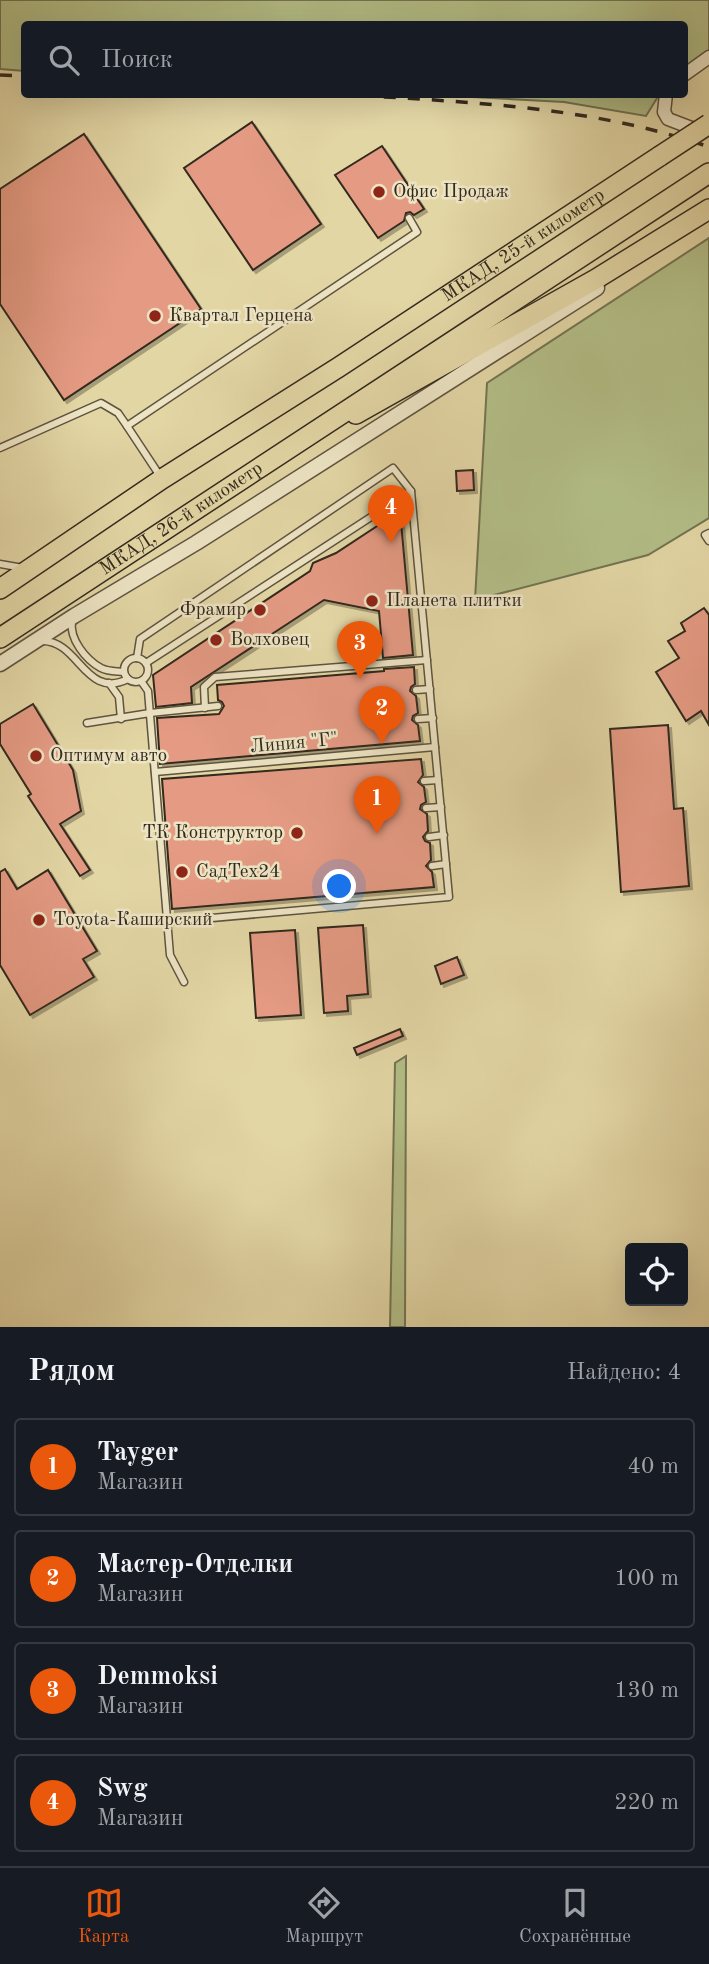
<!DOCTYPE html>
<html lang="ru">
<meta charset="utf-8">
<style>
body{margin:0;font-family:"Old Standard TT",serif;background:#242831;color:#f1f3f6}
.controls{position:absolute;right:21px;bottom:21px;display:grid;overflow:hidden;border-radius:7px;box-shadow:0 7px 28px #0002}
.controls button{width:63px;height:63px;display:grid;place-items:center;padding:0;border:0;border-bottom:2px solid #363941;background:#171b24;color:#f1f3f6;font:35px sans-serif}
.you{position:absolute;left:340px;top:887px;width:24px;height:24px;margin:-18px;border:5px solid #fff;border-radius:50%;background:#1a73e8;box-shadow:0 0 0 10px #1a73e833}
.badge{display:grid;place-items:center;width:46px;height:46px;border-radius:50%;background:#ea580c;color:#fff;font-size:23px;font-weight:700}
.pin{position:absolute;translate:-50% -58px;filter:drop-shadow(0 2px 4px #0008)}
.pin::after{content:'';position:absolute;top:37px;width:24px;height:21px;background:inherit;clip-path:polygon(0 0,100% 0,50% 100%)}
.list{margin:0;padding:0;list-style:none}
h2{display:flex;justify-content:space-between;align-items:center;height:91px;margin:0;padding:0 28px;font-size:30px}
h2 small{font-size:23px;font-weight:400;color:#9ea1a6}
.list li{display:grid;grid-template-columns:46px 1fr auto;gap:21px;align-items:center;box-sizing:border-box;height:98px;margin:0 14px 14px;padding:0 14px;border:2px solid #363941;border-radius:7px}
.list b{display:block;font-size:26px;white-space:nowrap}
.list p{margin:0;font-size:23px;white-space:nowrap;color:#9ea1a6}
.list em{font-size:23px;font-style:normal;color:#9ea1a6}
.icon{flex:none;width:38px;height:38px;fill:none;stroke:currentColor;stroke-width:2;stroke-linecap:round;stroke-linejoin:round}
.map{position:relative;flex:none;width:709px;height:1327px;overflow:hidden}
.search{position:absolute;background:#171b24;box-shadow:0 7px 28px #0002;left:21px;right:21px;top:21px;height:77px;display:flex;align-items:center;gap:18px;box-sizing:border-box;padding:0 24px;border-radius:7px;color:#9ea1a6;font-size:26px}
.sheet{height:539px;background:#171b24}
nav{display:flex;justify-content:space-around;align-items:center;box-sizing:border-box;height:98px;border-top:2px solid #363941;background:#171b24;font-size:19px;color:#9ea1a6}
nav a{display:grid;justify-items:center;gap:4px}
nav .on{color:#ea580c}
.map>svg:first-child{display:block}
</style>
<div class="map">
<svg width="709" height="1327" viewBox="0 0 709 1327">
<defs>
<filter id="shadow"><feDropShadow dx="3" dy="3" stdDeviation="0" flood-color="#0004"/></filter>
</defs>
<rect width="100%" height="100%" fill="#e3d6a5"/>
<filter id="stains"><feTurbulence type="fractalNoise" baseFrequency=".00286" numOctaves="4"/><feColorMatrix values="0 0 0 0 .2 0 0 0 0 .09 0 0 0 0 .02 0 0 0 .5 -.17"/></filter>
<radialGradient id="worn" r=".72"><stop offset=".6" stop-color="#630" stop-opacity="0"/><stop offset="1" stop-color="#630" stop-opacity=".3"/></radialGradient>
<g fill="#b3be87" stroke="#727452" stroke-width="2">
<path d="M 0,0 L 709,0 L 709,52 L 685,70 L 684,24 L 24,24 L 24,71 L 0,69 Z"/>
<path d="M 435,95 L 659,94 L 659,95 L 646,116 L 564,102 Z"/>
<path d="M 709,238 L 709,518 L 648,555 L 475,600 L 487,383 Z"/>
<path d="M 406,1056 L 405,1327 L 390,1327 L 395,1063 Z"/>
</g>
<g fill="#e49a83" stroke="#32291e" stroke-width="2" filter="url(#shadow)">
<path d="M 252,122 L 321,224 L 253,270 L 184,168 Z"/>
<path d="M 84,134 L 201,309 L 64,400 L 0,304 L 0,189 Z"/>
<path d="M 382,146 L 424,209 L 414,215 L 410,212 L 406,213 L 404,221 L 378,238 L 335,175 Z"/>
<path d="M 473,470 L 474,490 L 457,491 L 456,471 Z"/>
<path d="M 400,511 L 413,655 L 383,658 L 379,611 L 324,600 L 191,687 L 192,703 L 156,707 L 153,675 L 310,571 L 313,563 L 336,553 Z"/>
<path d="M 704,608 L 709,615 L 709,725 L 701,711 L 686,721 L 656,672 L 679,658 L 668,641 L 685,631 L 681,623 Z"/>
<path d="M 414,667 L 415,684 L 411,687 L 410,691 L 416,696 L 418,713 L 413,716 L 412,720 L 418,725 L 420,741 L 160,764 L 157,718 L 219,714 L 224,706 L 222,702 L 218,700 L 217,685 L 384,671 L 384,669 Z"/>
<path d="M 33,704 L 73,770 L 81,811 L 60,824 L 90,870 L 80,876 L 28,796 L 31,794 L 0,744 L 0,724 Z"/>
<path d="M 668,725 L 674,809 L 683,808 L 689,886 L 621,892 L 610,729 Z"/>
<path d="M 421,759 L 423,775 L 418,782 L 424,787 L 426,802 L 421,805 L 420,809 L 427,814 L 428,831 L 423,837 L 425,841 L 430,843 L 431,860 L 426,866 L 432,872 L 434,887 L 172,909 L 162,779 Z"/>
<path d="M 5,869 L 17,889 L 48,870 L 97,951 L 83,959 L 94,977 L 30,1015 L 0,965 L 0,872 Z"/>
<path d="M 363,925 L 368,994 L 347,996 L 348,1011 L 324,1013 L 318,928 Z"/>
<path d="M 295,930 L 301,1015 L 256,1018 L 250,933 Z"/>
<path d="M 457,957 L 464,975 L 441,984 L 435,966 Z"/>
<path d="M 400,1029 L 403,1036 L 357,1055 L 354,1048 Z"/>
</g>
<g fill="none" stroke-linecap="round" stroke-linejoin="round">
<g stroke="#5e5440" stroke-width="9">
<g id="service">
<path d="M 0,448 L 101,403 L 118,413 L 127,426"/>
<path d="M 160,476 L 127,426 L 417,232 L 409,218"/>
<path d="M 709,533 L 705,535 L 709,541"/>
<path d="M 0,564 L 23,568"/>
<path d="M 72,621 C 69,639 86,660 101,668 C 109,672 116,671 124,672"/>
<path d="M 42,641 C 79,640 85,700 128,679"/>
<path d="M 137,658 L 140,639 L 393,468 L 411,491 L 449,897 L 167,922"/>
<circle cx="136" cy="670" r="12"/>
<path d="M 146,663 L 411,491"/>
<path d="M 141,681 L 148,691 L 170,955 L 184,982"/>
<path d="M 109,683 L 119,697 L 121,719"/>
<path d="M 416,690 L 430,689"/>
<path d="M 205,708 L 204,687 L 215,677 L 427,660"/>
<path d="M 418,719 L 433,718"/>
<path d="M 87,723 L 150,713 L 218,706"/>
<path d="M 155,772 L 435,747"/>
<path d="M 424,781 L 438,780"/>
<path d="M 426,808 L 441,807"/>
<path d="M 429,837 L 444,835"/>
<path d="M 432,866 L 446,864"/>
</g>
</g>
<g stroke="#5e5440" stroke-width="15">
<g id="minor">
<path d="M 684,75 L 709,57"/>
<path d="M 666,94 L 664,112 L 668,119 L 702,132"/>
</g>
</g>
<g stroke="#5e5440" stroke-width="17">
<path id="tertiary" d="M 0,664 L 74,616 L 196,543 L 597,288"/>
</g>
<g stroke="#32291e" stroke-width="22">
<path id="primary" d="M 356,414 L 596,279 L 709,209"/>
</g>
<g stroke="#32291e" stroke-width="22">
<g id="trunk">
<path id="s1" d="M 0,589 L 162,479 L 339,367 L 660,156"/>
<path id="s2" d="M 0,638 L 709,173"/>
</g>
</g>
<use href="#service" stroke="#ede4c4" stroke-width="6"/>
<use href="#minor" stroke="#ede4c4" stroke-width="12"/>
<use href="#tertiary" stroke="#ede4c4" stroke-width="14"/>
<use href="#primary" stroke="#e3d6a5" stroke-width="19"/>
<use href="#trunk" stroke="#e3d6a5" stroke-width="19"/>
<g stroke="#32291e" stroke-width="3.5" stroke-dasharray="12 12" stroke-linecap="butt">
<path d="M 0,75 L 24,76"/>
<path d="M 336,94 C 461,102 590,105 709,147"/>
</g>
<g stroke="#32291e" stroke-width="22" stroke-linecap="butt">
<path id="trunk-bridge" d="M 660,156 L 709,124"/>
</g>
<use href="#trunk-bridge" stroke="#e3d6a5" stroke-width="19"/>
</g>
<g fill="#8f2418" stroke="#ede4c4" stroke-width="2.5">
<circle cx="379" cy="192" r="7"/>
<circle cx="155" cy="316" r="7"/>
<circle cx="372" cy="601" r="7"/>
<circle cx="260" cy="610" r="7"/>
<circle cx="216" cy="640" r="7"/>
<circle cx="36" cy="756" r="7"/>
<circle cx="297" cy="833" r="7"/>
<circle cx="182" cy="872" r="7"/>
<circle cx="39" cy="920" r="7"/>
</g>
<g text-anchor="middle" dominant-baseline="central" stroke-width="5" stroke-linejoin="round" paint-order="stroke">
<g font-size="19" fill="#32291e" stroke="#ede4c4" text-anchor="start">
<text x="393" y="192">Офис Продаж</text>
<text x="169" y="316">Квартал Герцена</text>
<text x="386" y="601">Планета плитки</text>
<text x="246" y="610" text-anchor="end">Фрамир</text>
<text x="230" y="640">Волховец</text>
<text x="50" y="756">Оптимум авто</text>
<text x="283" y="833" text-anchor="end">ТК Конструктор</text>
<text x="196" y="872">СадТех24</text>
<text x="53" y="920">Toyota-Каширский</text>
</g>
<g font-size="19" fill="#32291e" stroke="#ede4c4">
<text stroke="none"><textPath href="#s1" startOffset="626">МКАД, 25-й километр</textPath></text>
<text stroke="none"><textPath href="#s2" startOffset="217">МКАД, 26-й километр</textPath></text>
<text transform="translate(294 744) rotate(-5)">Линия "Г"</text>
</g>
</g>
<rect width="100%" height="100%" filter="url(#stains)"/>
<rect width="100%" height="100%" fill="url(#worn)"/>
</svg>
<div class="controls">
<button><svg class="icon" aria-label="locate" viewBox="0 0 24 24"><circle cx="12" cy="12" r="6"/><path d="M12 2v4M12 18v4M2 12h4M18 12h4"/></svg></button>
</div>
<div class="you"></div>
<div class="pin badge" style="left:377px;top:834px">1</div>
<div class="pin badge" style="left:382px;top:744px">2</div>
<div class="pin badge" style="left:360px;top:679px">3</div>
<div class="pin badge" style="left:391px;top:543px">4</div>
<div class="search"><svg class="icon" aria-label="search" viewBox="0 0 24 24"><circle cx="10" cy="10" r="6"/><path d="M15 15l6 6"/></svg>Поиск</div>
</div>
<section class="sheet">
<h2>Рядом<small>Найдено: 4</small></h2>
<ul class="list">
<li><span class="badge">1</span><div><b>Tayger</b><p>Магазин</p></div><em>40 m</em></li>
<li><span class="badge">2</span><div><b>Мастер-Отделки</b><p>Магазин</p></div><em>100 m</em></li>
<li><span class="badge">3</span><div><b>Demmoksi</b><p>Магазин</p></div><em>130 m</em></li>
<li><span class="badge">4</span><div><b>Swg</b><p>Магазин</p></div><em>220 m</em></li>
</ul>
</section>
<nav>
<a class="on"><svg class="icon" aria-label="map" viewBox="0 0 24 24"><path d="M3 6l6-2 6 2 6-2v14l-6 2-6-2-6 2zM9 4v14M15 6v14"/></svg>Карта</a>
<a><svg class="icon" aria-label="directions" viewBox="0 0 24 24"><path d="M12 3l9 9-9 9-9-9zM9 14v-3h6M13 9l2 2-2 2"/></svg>Маршрут</a>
<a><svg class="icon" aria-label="saved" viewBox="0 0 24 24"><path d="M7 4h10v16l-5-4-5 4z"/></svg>Сохранённые</a>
</nav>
